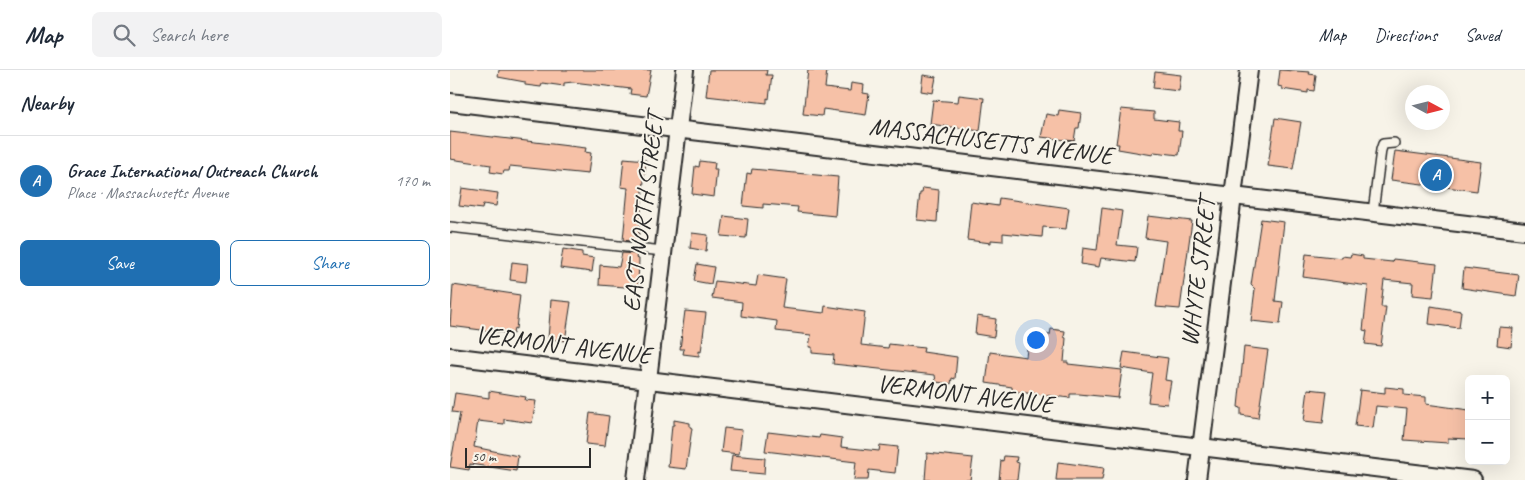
<!DOCTYPE html>
<meta charset="utf-8">
<style>
body{margin:0;font-family:Caveat,sans-serif;background:#f2f2f3;color:#1f2937}
.controls{position:absolute;right:15px;bottom:15px;display:grid;overflow:hidden;border-radius:8px;box-shadow:0 5px 20px #0002}
.controls button{width:45px;height:45px;display:grid;place-items:center;padding:0;border:0;border-bottom:1px solid #e0e1e3;background:#fff;color:#1f2937;font:25px sans-serif}
.compass{position:absolute;left:955px;top:15px;width:45px;height:45px;border-radius:50%;background:#fff;box-shadow:0 5px 20px #0002;rotate:97deg}
.scale{position:absolute;left:15px;bottom:12px;width:126px;box-sizing:border-box;padding-left:5px;border:2px solid #2b2b2b;border-top:0;font-size:14px;line-height:18px;white-space:nowrap;color:#2b2b2b;-webkit-text-stroke:4px #f7f3e8;paint-order:stroke}
.you{position:absolute;left:585px;top:269px;width:18px;height:18px;margin:-12px;border:4px solid #fff;border-radius:50%;background:#1a73e8;box-shadow:0 0 0 8px #1a73e833}
.badge{display:grid;place-items:center;width:32px;height:32px;border-radius:50%;background:#1f6fb2;color:#fff;font-size:16px;font-weight:700}
.pin{position:absolute;translate:-50% -50%;border:2px solid #fff;box-shadow:0 1px 5px #0006}
.list{margin:0;padding:0;list-style:none}
h2{display:flex;justify-content:space-between;align-items:center;height:65px;margin:0;padding:0 20px;font-size:21px}
h2 small{font-size:16px;font-weight:400;color:#747a83}
.list li{display:grid;grid-template-columns:32px 1fr auto;gap:15px;align-items:center;box-sizing:border-box;height:90px;padding:0 20px;border-top:1px solid #e0e1e3}
.list b{display:block;font-size:19px;white-space:nowrap}
.list p{margin:0;font-size:16px;white-space:nowrap;color:#747a83}
.list em{font-size:16px;font-style:normal;color:#747a83}
.actions{display:flex;gap:10px;padding:15px 20px}
.actions a{flex:1;padding:11px 0;border:1px solid #1f6fb2;border-radius:8px;text-align:center;font-size:18px;color:#1f6fb2}
.actions .main{background:#1f6fb2;color:#fff}
.icon{flex:none;width:28px;height:28px;fill:none;stroke:currentColor;stroke-width:2;stroke-linecap:round;stroke-linejoin:round}
.map{position:relative;flex:none;width:1075px;height:410px;overflow:hidden}
header{display:flex;align-items:center;gap:30px;box-sizing:border-box;height:70px;padding:0 25px;background:#fff;border-bottom:1px solid #e0e1e3}
header strong{font-size:24px}
nav{display:flex;gap:28px;margin-inline-start:auto;font-size:18px}
.search{width:350px;height:45px;background:#f2f2f3;display:flex;align-items:center;gap:12px;box-sizing:border-box;padding:0 18px;border-radius:8px;color:#747a83;font-size:19px}
main{display:flex}
aside{flex:1;background:#fff}
.map>svg:first-child{display:block}
</style>
<header>
<strong>Map</strong>
<div class="search"><svg class="icon" aria-label="search" viewBox="0 0 24 24"><circle cx="10" cy="10" r="6"/><path d="M15 15l6 6"/></svg>Search here</div>
<nav><a>Map</a><a>Directions</a><a>Saved</a></nav>
</header>
<main>
<aside>
<h2>Nearby<small></small></h2>
<ul class="list">
<li><span class="badge">A</span><div><b>Grace International Outreach Church</b><p>Place · Massachusetts Avenue</p></div><em>170 m</em></li>
</ul>
<div class="actions"><a class="main">Save</a><a>Share</a></div>
</aside>
<div class="map">
<svg width="1075" height="410" viewBox="0 0 1075 410">
<rect width="100%" height="100%" fill="#f7f3e8"/>
<filter id="ink" filterUnits="userSpaceOnUse"><feTurbulence type="fractalNoise" baseFrequency=".02" numOctaves="2"/><feDisplacementMap in="SourceGraphic" scale="10" xChannelSelector="R" yChannelSelector="G"/><feConvolveMatrix kernelMatrix="1 2 1 2 8 2 1 2 1" color-interpolation-filters="sRGB"/></filter>
<g filter="url(#ink)">
<g fill="#f6c1a7" stroke="#2b2b2b">
<path d="M 49,0 L 201,0 L 196,26 L 180,24 L 181,19 L 123,12 L 114,13 L 114,16 L 92,13 L 91,17 L 75,15 L 75,12 L 48,7 Z"/>
<path d="M 259,0 L 317,0 L 316,5 L 322,5 L 319,29 L 317,28 L 317,33 L 256,26 Z"/>
<path d="M 358,0 L 377,0 L 375,18 L 400,21 L 401,13 L 414,15 L 413,23 L 419,24 L 416,45 L 373,39 L 372,46 L 353,44 Z"/>
<path d="M 830,0 L 860,2 L 859,4 L 866,5 L 864,21 L 858,20 L 858,23 L 832,19 L 832,17 L 828,16 Z"/>
<path d="M 705,2 L 731,5 L 729,21 L 703,18 Z"/>
<path d="M 473,5 L 486,7 L 483,23 L 471,21 Z"/>
<path d="M 509,25 L 534,28 L 530,61 L 480,54 L 483,30 L 508,32 Z"/>
<path d="M 671,39 L 704,42 L 704,49 L 729,52 L 728,61 L 732,61 L 729,85 L 704,82 L 703,85 L 668,79 L 669,74 L 666,74 Z"/>
<path d="M 609,40 L 631,43 L 629,58 L 626,58 L 624,71 L 591,67 L 596,44 L 608,46 Z"/>
<path d="M 825,48 L 851,52 L 843,99 L 818,96 Z"/>
<path d="M 0,62 L 136,78 L 135,82 L 141,83 L 138,104 L 60,96 L 59,101 L 54,101 L 53,104 L 40,102 L 41,95 L 0,89 Z"/>
<path d="M 945,81 L 1031,92 L 1027,121 L 941,110 Z"/>
<path d="M 174,88 L 196,90 L 188,172 L 173,170 L 178,118 L 171,117 Z"/>
<path d="M 250,91 L 265,93 L 264,99 L 267,99 L 264,127 L 242,124 L 245,96 L 249,97 Z"/>
<path d="M 302,99 L 388,107 L 385,146 L 347,142 L 348,137 L 313,134 L 313,138 L 293,136 L 297,103 L 301,104 Z"/>
<path d="M 12,118 L 48,123 L 46,136 L 33,134 L 32,139 L 9,136 Z"/>
<path d="M 473,118 L 489,120 L 487,152 L 467,150 L 470,123 L 472,123 Z"/>
<path d="M 549,128 L 619,138 L 616,159 L 593,157 L 592,167 L 553,163 L 553,171 L 541,170 L 541,173 L 517,170 L 521,132 L 548,136 Z"/>
<path d="M 652,138 L 672,141 L 667,175 L 687,177 L 685,192 L 651,188 L 649,197 L 631,194 L 633,178 L 647,180 Z"/>
<path d="M 274,146 L 298,149 L 296,168 L 271,166 Z"/>
<path d="M 698,146 L 742,151 L 730,239 L 706,237 L 716,171 L 695,168 Z"/>
<path d="M 811,149 L 834,152 L 825,231 L 833,232 L 830,254 L 801,251 L 805,219 L 801,215 Z"/>
<path d="M 242,163 L 258,165 L 256,181 L 240,178 Z"/>
<path d="M 113,179 L 132,182 L 132,186 L 144,188 L 142,202 L 110,198 Z"/>
<path d="M 172,183 L 187,184 L 186,188 L 189,189 L 188,218 L 149,215 L 150,195 L 169,197 Z"/>
<path d="M 856,184 L 892,188 L 892,186 L 900,187 L 901,184 L 913,186 L 913,189 L 942,192 L 943,189 L 987,194 L 983,227 L 962,225 L 963,213 L 934,210 L 931,237 L 936,237 L 931,276 L 915,274 L 917,261 L 913,260 L 918,216 L 853,207 Z"/>
<path d="M 62,192 L 78,194 L 76,212 L 60,210 Z"/>
<path d="M 247,194 L 264,197 L 261,214 L 244,211 Z"/>
<path d="M 1014,198 L 1069,205 L 1066,226 L 1012,218 Z"/>
<path d="M 308,205 L 336,209 L 332,238 L 374,243 L 375,236 L 415,242 L 411,275 L 438,278 L 439,274 L 474,278 L 473,282 L 507,287 L 505,309 L 502,308 L 501,314 L 486,312 L 485,305 L 383,294 L 384,285 L 362,283 L 362,277 L 359,277 L 361,265 L 326,261 L 327,251 L 291,246 L 292,232 L 262,228 L 265,211 L 306,216 Z"/>
<path d="M 3,215 L 70,225 L 66,259 L 64,258 L 63,264 L 0,256 Z"/>
<path d="M 101,230 L 121,232 L 115,271 L 98,269 Z"/>
<path d="M 981,236 L 1011,241 L 1009,258 L 979,254 Z"/>
<path d="M 235,241 L 256,243 L 251,282 L 249,281 L 249,286 L 233,284 L 234,279 L 230,279 Z"/>
<path d="M 527,246 L 546,249 L 544,267 L 525,264 Z"/>
<path d="M 1049,257 L 1063,258 L 1061,277 L 1047,275 Z"/>
<path d="M 601,259 L 615,261 L 614,267 L 616,268 L 614,292 L 618,292 L 618,294 L 672,300 L 668,328 L 629,324 L 620,324 L 620,328 L 577,323 L 562,321 L 562,317 L 536,313 L 540,282 L 576,287 L 579,263 L 600,265 Z"/>
<path d="M 794,277 L 818,280 L 808,348 L 791,345 L 791,338 L 788,337 Z"/>
<path d="M 674,282 L 718,288 L 715,310 L 721,311 L 717,334 L 698,332 L 702,303 L 671,298 Z"/>
<path d="M 935,317 L 954,319 L 954,325 L 976,327 L 976,334 L 1019,340 L 1019,369 L 998,368 L 998,373 L 954,370 L 957,339 L 926,336 L 923,358 L 905,356 L 910,320 L 935,323 Z"/>
<path d="M 858,319 L 877,321 L 873,353 L 854,351 Z"/>
<path d="M 39,321 L 76,327 L 75,330 L 86,331 L 82,353 L 54,349 L 54,354 L 28,351 L 24,377 L 68,386 L 66,401 L 20,394 L 19,400 L 0,397 L 10,343 L 2,342 L 5,323 L 39,328 Z"/>
<path d="M 140,343 L 159,346 L 155,376 L 136,374 Z"/>
<path d="M 224,350 L 240,353 L 240,357 L 242,358 L 236,399 L 218,397 L 222,355 L 224,355 Z"/>
<path d="M 274,358 L 292,360 L 289,384 L 271,382 Z"/>
<path d="M 318,362 L 369,368 L 370,365 L 392,368 L 391,377 L 429,381 L 430,375 L 448,377 L 445,403 L 419,400 L 418,410 L 404,410 L 406,392 L 315,381 Z"/>
<path d="M 477,383 L 523,388 L 520,410 L 475,410 Z"/>
<path d="M 282,385 L 315,388 L 314,404 L 280,401 Z"/>
<path d="M 554,386 L 567,387 L 566,392 L 569,393 L 567,410 L 549,410 L 551,390 L 553,391 Z"/>
<path d="M 608,392 L 654,398 L 652,410 L 606,410 Z"/>
</g>
<g fill="none" stroke-linecap="round" stroke-linejoin="round">
<g stroke="#2b2b2b" stroke-width="12">
<g id="lane">
<path d="M 923,142 L 931,80 L 933,74 L 944,73"/>
<path d="M 0,157 L 213,181"/>
</g>
</g>
<g stroke="#2b2b2b" stroke-width="20">
<g id="street">
<path d="M 0,32 L 1075,161"/>
<path d="M 0,286 L 1023,410"/>
<path d="M 186,410 L 235,0"/>
<path d="M 747,410 L 799,0"/>
</g>
</g>
<use href="#lane" stroke="#f7f3e8" stroke-width="9"/>
<use href="#street" stroke="#f7f3e8" stroke-width="16"/>
</g>
</g>
<g text-anchor="middle" dominant-baseline="central" stroke-width="4" stroke-linejoin="round" paint-order="stroke">
<g font-size="25" fill="#2b2b2b" stroke="#f7f3e8">
<text transform="translate(541 71) rotate(7)">MASSACHUSETTS AVENUE</text>
<text transform="translate(193 142) rotate(-83)">EAST NORTH STREET</text>
<text transform="translate(748 202) rotate(-83)">WHYTE STREET</text>
<text transform="translate(113 275) rotate(7)">VERMONT AVENUE</text>
<text transform="translate(515 324) rotate(7)">VERMONT AVENUE</text>
</g>
</g>
</svg>
<div class="controls">
<button>+</button>
<button>−</button>
</div>
<svg class="compass" viewBox="-18 -18 36 36"><path d="M0-13l5 13h-10z" fill="#e53935"/><path d="M0 13l5-13h-10z" fill="#747a83"/></svg>
<div class="scale">50 m</div>
<div class="you"></div>
<div class="pin badge" style="left:986px;top:105px">A</div>
</div>
</main>
